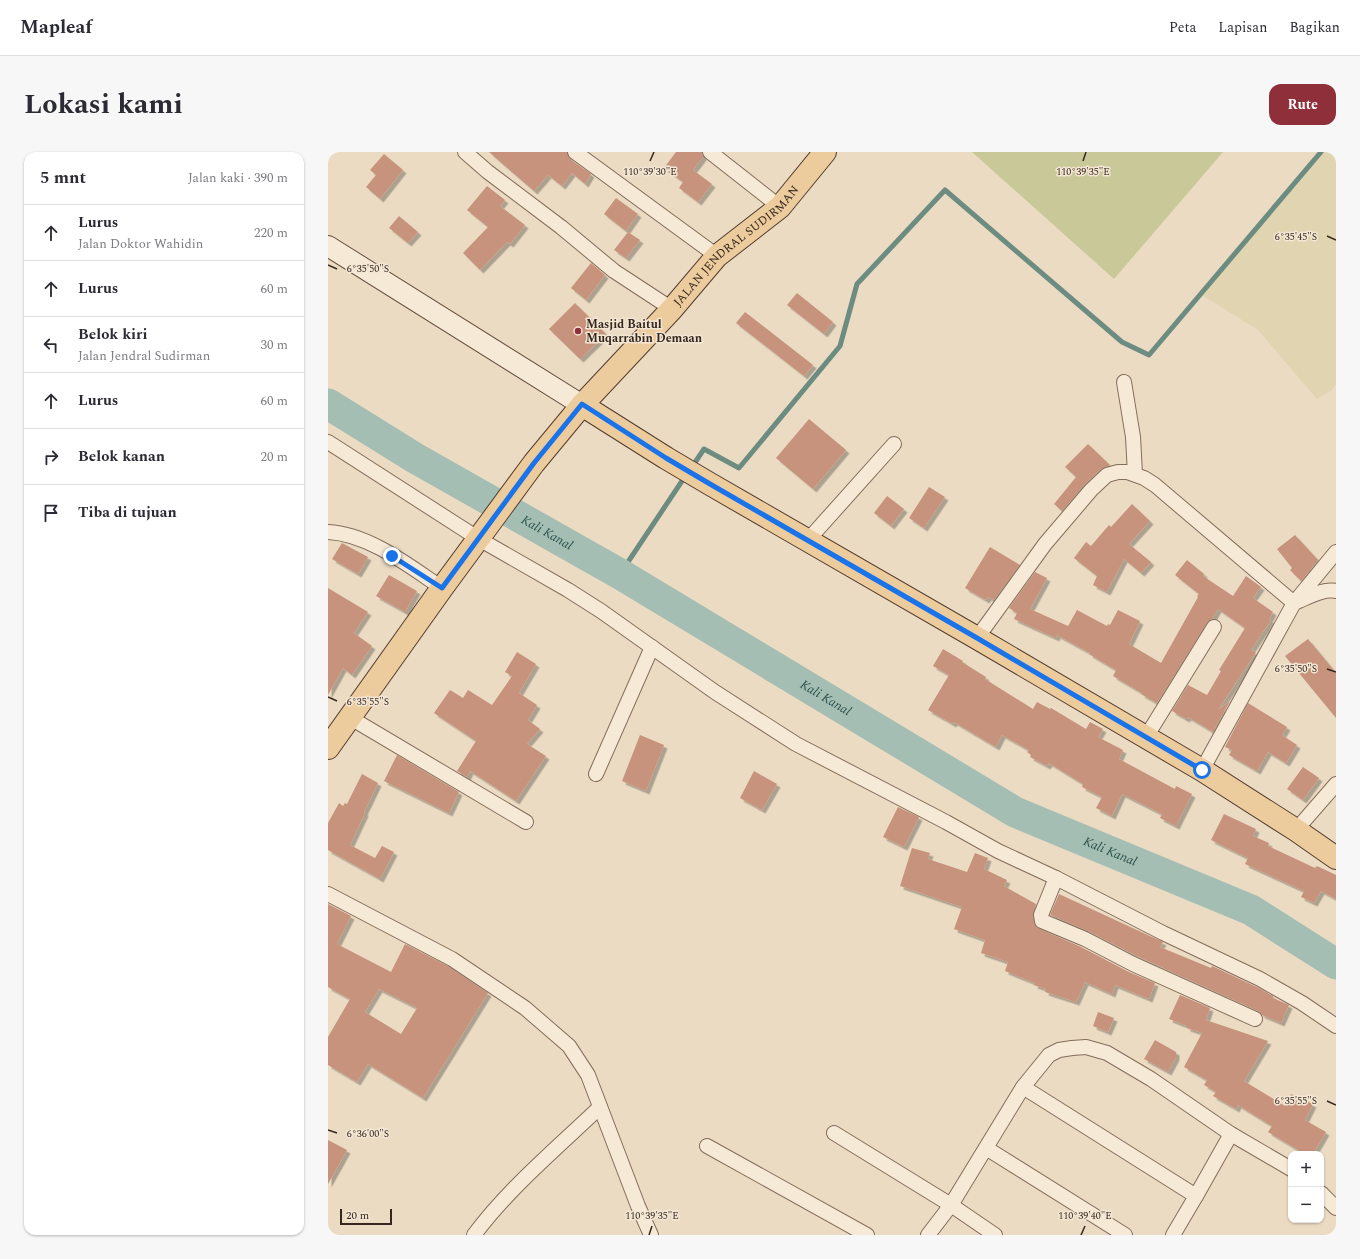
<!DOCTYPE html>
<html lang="id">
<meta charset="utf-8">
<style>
body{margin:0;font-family:Spectral,serif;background:#f7f7f7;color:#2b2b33}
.controls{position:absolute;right:12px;bottom:12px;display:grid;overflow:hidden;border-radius:8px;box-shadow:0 1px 3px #0004}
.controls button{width:36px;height:36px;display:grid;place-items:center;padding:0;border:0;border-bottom:1px solid #e1e1e2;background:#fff;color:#2b2b33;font:20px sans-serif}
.scale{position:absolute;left:12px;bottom:10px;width:52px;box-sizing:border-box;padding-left:4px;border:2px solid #35271e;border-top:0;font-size:11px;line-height:14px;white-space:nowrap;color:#35271e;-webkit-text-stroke:3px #f3e6d2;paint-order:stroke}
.stop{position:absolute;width:12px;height:12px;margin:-9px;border:3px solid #1a73e8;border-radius:50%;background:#fff}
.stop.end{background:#1a73e8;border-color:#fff;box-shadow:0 1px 4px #0008}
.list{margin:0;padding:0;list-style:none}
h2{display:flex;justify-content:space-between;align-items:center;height:52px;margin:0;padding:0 16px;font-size:17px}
h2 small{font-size:13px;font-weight:400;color:#7c7c81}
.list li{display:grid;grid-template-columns:26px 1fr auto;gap:12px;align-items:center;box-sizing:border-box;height:56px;padding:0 16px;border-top:1px solid #e1e1e2}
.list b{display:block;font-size:15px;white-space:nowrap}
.list p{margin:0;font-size:13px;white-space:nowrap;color:#7c7c81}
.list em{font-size:13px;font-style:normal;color:#7c7c81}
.icon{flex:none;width:22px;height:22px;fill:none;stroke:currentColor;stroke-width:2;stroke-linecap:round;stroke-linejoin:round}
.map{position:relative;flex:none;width:1008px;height:1083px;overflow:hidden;border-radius:12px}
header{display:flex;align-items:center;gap:24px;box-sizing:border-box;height:56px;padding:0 20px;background:#fff;border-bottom:1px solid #e1e1e2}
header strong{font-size:19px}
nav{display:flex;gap:22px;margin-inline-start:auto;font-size:14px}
.intro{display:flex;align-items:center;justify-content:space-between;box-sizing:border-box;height:96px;padding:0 24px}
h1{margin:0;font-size:28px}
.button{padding:10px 18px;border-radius:12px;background:#8f2f39;color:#fff;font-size:14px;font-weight:700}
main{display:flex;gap:24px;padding:0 24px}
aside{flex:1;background:#fff;border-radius:12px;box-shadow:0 1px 3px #0004}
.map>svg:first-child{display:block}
</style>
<header>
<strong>Mapleaf</strong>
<nav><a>Peta</a><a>Lapisan</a><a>Bagikan</a></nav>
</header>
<div class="intro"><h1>Lokasi kami</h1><a class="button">Rute</a></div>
<main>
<aside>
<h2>5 mnt<small>Jalan kaki · 390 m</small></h2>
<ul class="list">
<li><svg class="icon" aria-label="ahead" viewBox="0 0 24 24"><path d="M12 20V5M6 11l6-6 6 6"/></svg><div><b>Lurus</b><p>Jalan Doktor Wahidin</p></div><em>220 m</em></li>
<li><svg class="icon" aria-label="ahead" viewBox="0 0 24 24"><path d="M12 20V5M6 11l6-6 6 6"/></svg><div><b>Lurus</b></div><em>60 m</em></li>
<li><svg class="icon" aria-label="left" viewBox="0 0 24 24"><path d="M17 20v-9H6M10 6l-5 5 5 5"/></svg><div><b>Belok kiri</b><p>Jalan Jendral Sudirman</p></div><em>30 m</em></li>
<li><svg class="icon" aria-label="ahead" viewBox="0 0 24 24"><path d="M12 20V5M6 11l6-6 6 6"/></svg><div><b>Lurus</b></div><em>60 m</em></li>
<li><svg class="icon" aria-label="right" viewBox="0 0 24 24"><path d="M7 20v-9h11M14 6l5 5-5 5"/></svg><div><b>Belok kanan</b></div><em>20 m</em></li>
<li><svg class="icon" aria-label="arrive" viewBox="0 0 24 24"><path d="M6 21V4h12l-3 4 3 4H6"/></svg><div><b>Tiba di tujuan</b></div></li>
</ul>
</aside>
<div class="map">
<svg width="1008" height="1083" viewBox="0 0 1008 1083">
<defs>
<filter id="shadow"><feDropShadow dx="3.5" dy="3.5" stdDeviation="0" flood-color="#0004"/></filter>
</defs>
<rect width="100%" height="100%" fill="#ebdbc3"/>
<path fill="#e0d4b1" d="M 996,0 L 1008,0 L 1008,232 L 1004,238 L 989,247 L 930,178 L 874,143 Z"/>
<path fill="#c8c898" d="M 644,0 L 895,0 L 786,127 Z"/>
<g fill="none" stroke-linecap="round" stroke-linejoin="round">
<g stroke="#6d8c81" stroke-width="5">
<path d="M 364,315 L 376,297 L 411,316 L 512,194 L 529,132 L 617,38 L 794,190 L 821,203 L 993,0"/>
<path d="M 292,422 L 358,323"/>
</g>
<path stroke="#a5beb4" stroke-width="31" id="s1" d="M 0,252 L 87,306 L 292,422 L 687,660 L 923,758 L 1008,812"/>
</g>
<g fill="#c7937b" fill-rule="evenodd" filter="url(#shadow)">
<path d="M 161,0 L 239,0 L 242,7 L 263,22 L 257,32 L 244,21 L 234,34 L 220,23 L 206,39 Z"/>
<path d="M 348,0 L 374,0 L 375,5 L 365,18 L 384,32 L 370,50 L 351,36 L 355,30 L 336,16 Z"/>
<path d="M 56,2 L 75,18 L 52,47 L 38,35 L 48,23 L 42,18 Z"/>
<path d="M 159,34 L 177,48 L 172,54 L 197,73 L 182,92 L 179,90 L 152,118 L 135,101 L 160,75 L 139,58 Z"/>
<path d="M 288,46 L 310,62 L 298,79 L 276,62 Z"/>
<path d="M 71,64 L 90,80 L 80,91 L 61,76 Z"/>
<path d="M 300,80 L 312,88 L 298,106 L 286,98 Z"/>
<path d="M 263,111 L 277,123 L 258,148 L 243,136 Z"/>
<path d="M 469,141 L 505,170 L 496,182 L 459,153 Z"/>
<path d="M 247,151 L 278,182 L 252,207 L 221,177 Z"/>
<path d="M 417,160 L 485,213 L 476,224 L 408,171 Z"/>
<path d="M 481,267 L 518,298 L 485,337 L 448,306 Z"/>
<path d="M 760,292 L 782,313 L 773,317 L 757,332 L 734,359 L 726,352 L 748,325 L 737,315 Z"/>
<path d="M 601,335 L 617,345 L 596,376 L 581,366 Z"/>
<path d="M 559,344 L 576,357 L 563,374 L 546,361 Z"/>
<path d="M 804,352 L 822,369 L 801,392 L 823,410 L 813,421 L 796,407 L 779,440 L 765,433 L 769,424 L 746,406 L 758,390 L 763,394 L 781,373 L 783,375 Z"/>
<path d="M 967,383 L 990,408 L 973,429 L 962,418 L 964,416 L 949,397 Z"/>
<path d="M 14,391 L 40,405 L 30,422 L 4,407 Z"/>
<path d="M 662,395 L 692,413 L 666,448 L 660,445 L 658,448 L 637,436 Z"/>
<path d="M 859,408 L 876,422 L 875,424 L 905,444 L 918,424 L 933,435 L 925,446 L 945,460 L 941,467 L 943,468 L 923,498 L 928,500 L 890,558 L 902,549 L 885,580 L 860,565 L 858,567 L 844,559 L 860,533 L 879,543 L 893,519 L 891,518 L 917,476 L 890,457 L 884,467 L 879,471 L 829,551 L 813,542 L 814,541 L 785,524 L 788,518 L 761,502 L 762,501 L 729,483 L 728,486 L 686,467 L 689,461 L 681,456 L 707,420 L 719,426 L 702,457 L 740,474 L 749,458 L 779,474 L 780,472 L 782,473 L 790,458 L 812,469 L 801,492 L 833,511 L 870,445 L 869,444 L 871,442 L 847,423 Z"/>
<path d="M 61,423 L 89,439 L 77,460 L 48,444 Z"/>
<path d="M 0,436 L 40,460 L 26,481 L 44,494 L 24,523 L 15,516 L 0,543 Z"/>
<path d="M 980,487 L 1008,521 L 1008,566 L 957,504 Z"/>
<path d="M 615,497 L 635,509 L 634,510 L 658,525 L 657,527 L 705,557 L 709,550 L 722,557 L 723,556 L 758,577 L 762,570 L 775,577 L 770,585 L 795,598 L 791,607 L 847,637 L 848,634 L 864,642 L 848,674 L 832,666 L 834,662 L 794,642 L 784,664 L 768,656 L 774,645 L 754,635 L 755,632 L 721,611 L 719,614 L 702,605 L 703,603 L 699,600 L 701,598 L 674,583 L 668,595 L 626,570 L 625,572 L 600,558 L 621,523 L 605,514 Z"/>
<path d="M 189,500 L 208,512 L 191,541 L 209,553 L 200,568 L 212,577 L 199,592 L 218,604 L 188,649 L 142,619 L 139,625 L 129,619 L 148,589 L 106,561 L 122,538 L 135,546 L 140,538 L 164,553 L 184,524 L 177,520 Z"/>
<path d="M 920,551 L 959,575 L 954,583 L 969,593 L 958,611 L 940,600 L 929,619 L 901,603 L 904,598 L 897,595 Z"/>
<path d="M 312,583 L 336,593 L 318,639 L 294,629 Z"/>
<path d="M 69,603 L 131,640 L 121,661 L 56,629 Z"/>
<path d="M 975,615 L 991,626 L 975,648 L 959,637 Z"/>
<path d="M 426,619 L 449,632 L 434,658 L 412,646 Z"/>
<path d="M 34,622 L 50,631 L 36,660 L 37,661 L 22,693 L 47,706 L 54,694 L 66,700 L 52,727 L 0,698 L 0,671 L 11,651 L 15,654 L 17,651 L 19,652 Z"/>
<path d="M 570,655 L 591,665 L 576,695 L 555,685 Z"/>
<path d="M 896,662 L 928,677 L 925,684 L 941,691 L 940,694 L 987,716 L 989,714 L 1008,723 L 1008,747 L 993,739 L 986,751 L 973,745 L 976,739 L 917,712 L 920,706 L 883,688 Z"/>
<path d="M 584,696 L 602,701 L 600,707 L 639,720 L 647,701 L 660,706 L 656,717 L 679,728 L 676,734 L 708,752 L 705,764 L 708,775 L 753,795 L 801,820 L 827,831 L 821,847 L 787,833 L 784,842 L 757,830 L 748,850 L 717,840 L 718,837 L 706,833 L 707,831 L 677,819 L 680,810 L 653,801 L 657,788 L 626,777 L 634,755 L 572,734 Z"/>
<path d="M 731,742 L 835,790 L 832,795 L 883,816 L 884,814 L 933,837 L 945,844 L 945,846 L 961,853 L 953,871 L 934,863 L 930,859 L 809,804 L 760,779 L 722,763 Z"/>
<path d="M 0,752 L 23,764 L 9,792 L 63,820 L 77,792 L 120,814 L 160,841 L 95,946 L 40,912 L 29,930 L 0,913 L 0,885 L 22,847 L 0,835 ZM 51,837 L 89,856 L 73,882 L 37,860 Z"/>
<path d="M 852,843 L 882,856 L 878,868 L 940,889 L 916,929 L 957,954 L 963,942 L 985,952 L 977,968 L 998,980 L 985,1002 L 977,1002 L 940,980 L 944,974 L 910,953 L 908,957 L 885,944 L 888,940 L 876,933 L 879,928 L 856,915 L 874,881 L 859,876 L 859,874 L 841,867 Z"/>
<path d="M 770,860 L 786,866 L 780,880 L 765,874 Z"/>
<path d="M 827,888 L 848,900 L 848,905 L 840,920 L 816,907 Z"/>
<path d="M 0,988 L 19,998 L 0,1032 Z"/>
</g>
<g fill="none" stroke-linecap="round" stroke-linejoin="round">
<g stroke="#846d5b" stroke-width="16">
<g id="street">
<path d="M 137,0 L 160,20 L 233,75 L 286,119 L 344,157"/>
<path d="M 247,0 L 389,104"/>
<path d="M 382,0 L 452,55"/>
<path d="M 796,230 L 805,285 L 807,322"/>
<path d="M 0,290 L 151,387 L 240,438 L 273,459 L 387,540 L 468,592 L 618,670 L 670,699 L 728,726 L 835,781 L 932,827 L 974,851 L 1008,874"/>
<path d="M 0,380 C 41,382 81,414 114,436"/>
<path d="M 480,388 L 566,292"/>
<path d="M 649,486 L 717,392 L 763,338 L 779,323 L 790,320 L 799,320 L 816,326 L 827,333 L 966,451 C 979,446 995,436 1008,439"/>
<path d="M 21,565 L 198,670"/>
<path d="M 818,585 L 886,475"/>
<path d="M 874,618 L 966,451 L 1008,400"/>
<path d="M 268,622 L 324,495"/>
<path d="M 968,678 L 1008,632"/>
<path d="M 728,726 L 713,763 L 714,769 L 757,787 L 805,812 L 927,867"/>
<path d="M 0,742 L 124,807 L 197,856 L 241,894 L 260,923 L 310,1054 L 323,1083"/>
<path d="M 695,935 L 868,1044 L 903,982"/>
<path d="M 506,981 L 623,1053 L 667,1083"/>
<path d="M 379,994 L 539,1083"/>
<path d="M 658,996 L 797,1083"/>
<path d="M 993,1041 L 1008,1056"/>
<path d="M 146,1083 C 180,1037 230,995 272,955"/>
<path d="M 600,1083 L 623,1053 L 695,935 L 721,903 L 731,898 L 744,896 L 758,895 L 779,901 L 823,927 L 903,982 L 963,1017"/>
<path d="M 845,1083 L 868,1044"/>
</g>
</g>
<g stroke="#664e3e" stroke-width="22">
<path id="secondary" d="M 0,94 L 254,253"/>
</g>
<g stroke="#523c2f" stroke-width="24">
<g id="primary">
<path d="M 254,253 L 338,306 L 382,332 L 649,486 L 874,618 L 968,678 L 1008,706"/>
<path id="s2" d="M 0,596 L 114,436 L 206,311 L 254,253 L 344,157 L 389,104 L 452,55 L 497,0"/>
</g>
</g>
<use href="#street" stroke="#f6e9d6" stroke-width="14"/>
<use href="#secondary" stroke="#f6e9d6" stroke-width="20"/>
<use href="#primary" stroke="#eccb9d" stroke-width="22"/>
</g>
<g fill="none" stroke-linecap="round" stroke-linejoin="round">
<path stroke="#1a73e8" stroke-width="5" d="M 64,404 L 114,436 L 206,311 L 254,252 L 338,306 L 382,332 L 649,486 L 874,618"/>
</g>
<path fill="none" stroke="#35271e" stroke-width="1.5" d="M 322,9 L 326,0M 755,9 L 758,0M 999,84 L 1008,88M 0,113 L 9,117M 999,517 L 1008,520M 0,545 L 9,549M 999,949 L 1008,953M 0,978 L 9,981M 321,1083 L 324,1074M 753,1083 L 757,1074"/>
<circle fill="#8f2f39" stroke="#f3e6d2" stroke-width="1.5" cx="250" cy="179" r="4"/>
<g text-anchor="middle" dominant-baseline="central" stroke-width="3" stroke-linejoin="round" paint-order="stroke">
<g font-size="12" fill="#35271e" stroke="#f3e6d2">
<text stroke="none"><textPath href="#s2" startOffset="649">JALAN JENDRAL SUDIRMAN</textPath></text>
</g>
<g font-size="12" font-weight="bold" fill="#35271e" stroke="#f3e6d2" text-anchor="start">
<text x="258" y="172">Masjid Baitul<tspan x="258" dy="14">Muqarrabin Demaan</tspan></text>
</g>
<g font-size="13" font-style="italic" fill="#2e544e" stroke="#f3e6d2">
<text stroke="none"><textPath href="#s1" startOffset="254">Kali Kanal</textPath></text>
<text stroke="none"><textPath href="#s1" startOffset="578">Kali Kanal</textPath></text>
<text stroke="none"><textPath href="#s1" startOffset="902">Kali Kanal</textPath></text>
</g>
</g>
<g font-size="10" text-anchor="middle" fill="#35271e" stroke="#f3e6d2" stroke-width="3" stroke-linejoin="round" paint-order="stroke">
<text x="322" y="23">110°39'30"E</text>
<text x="755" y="23">110°39'35"E</text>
<text x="968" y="88">6°35'45"S</text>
<text x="40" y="120">6°35'50"S</text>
<text x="968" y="520">6°35'50"S</text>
<text x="40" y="553">6°35'55"S</text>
<text x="968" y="952">6°35'55"S</text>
<text x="40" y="985">6°36'00"S</text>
<text x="324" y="1067">110°39'35"E</text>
<text x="757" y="1067">110°39'40"E</text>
</g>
</svg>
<div class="controls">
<button>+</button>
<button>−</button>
</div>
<div class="scale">20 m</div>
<div class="stop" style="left:874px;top:618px"></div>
<div class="stop end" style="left:64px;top:404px"></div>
</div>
</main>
